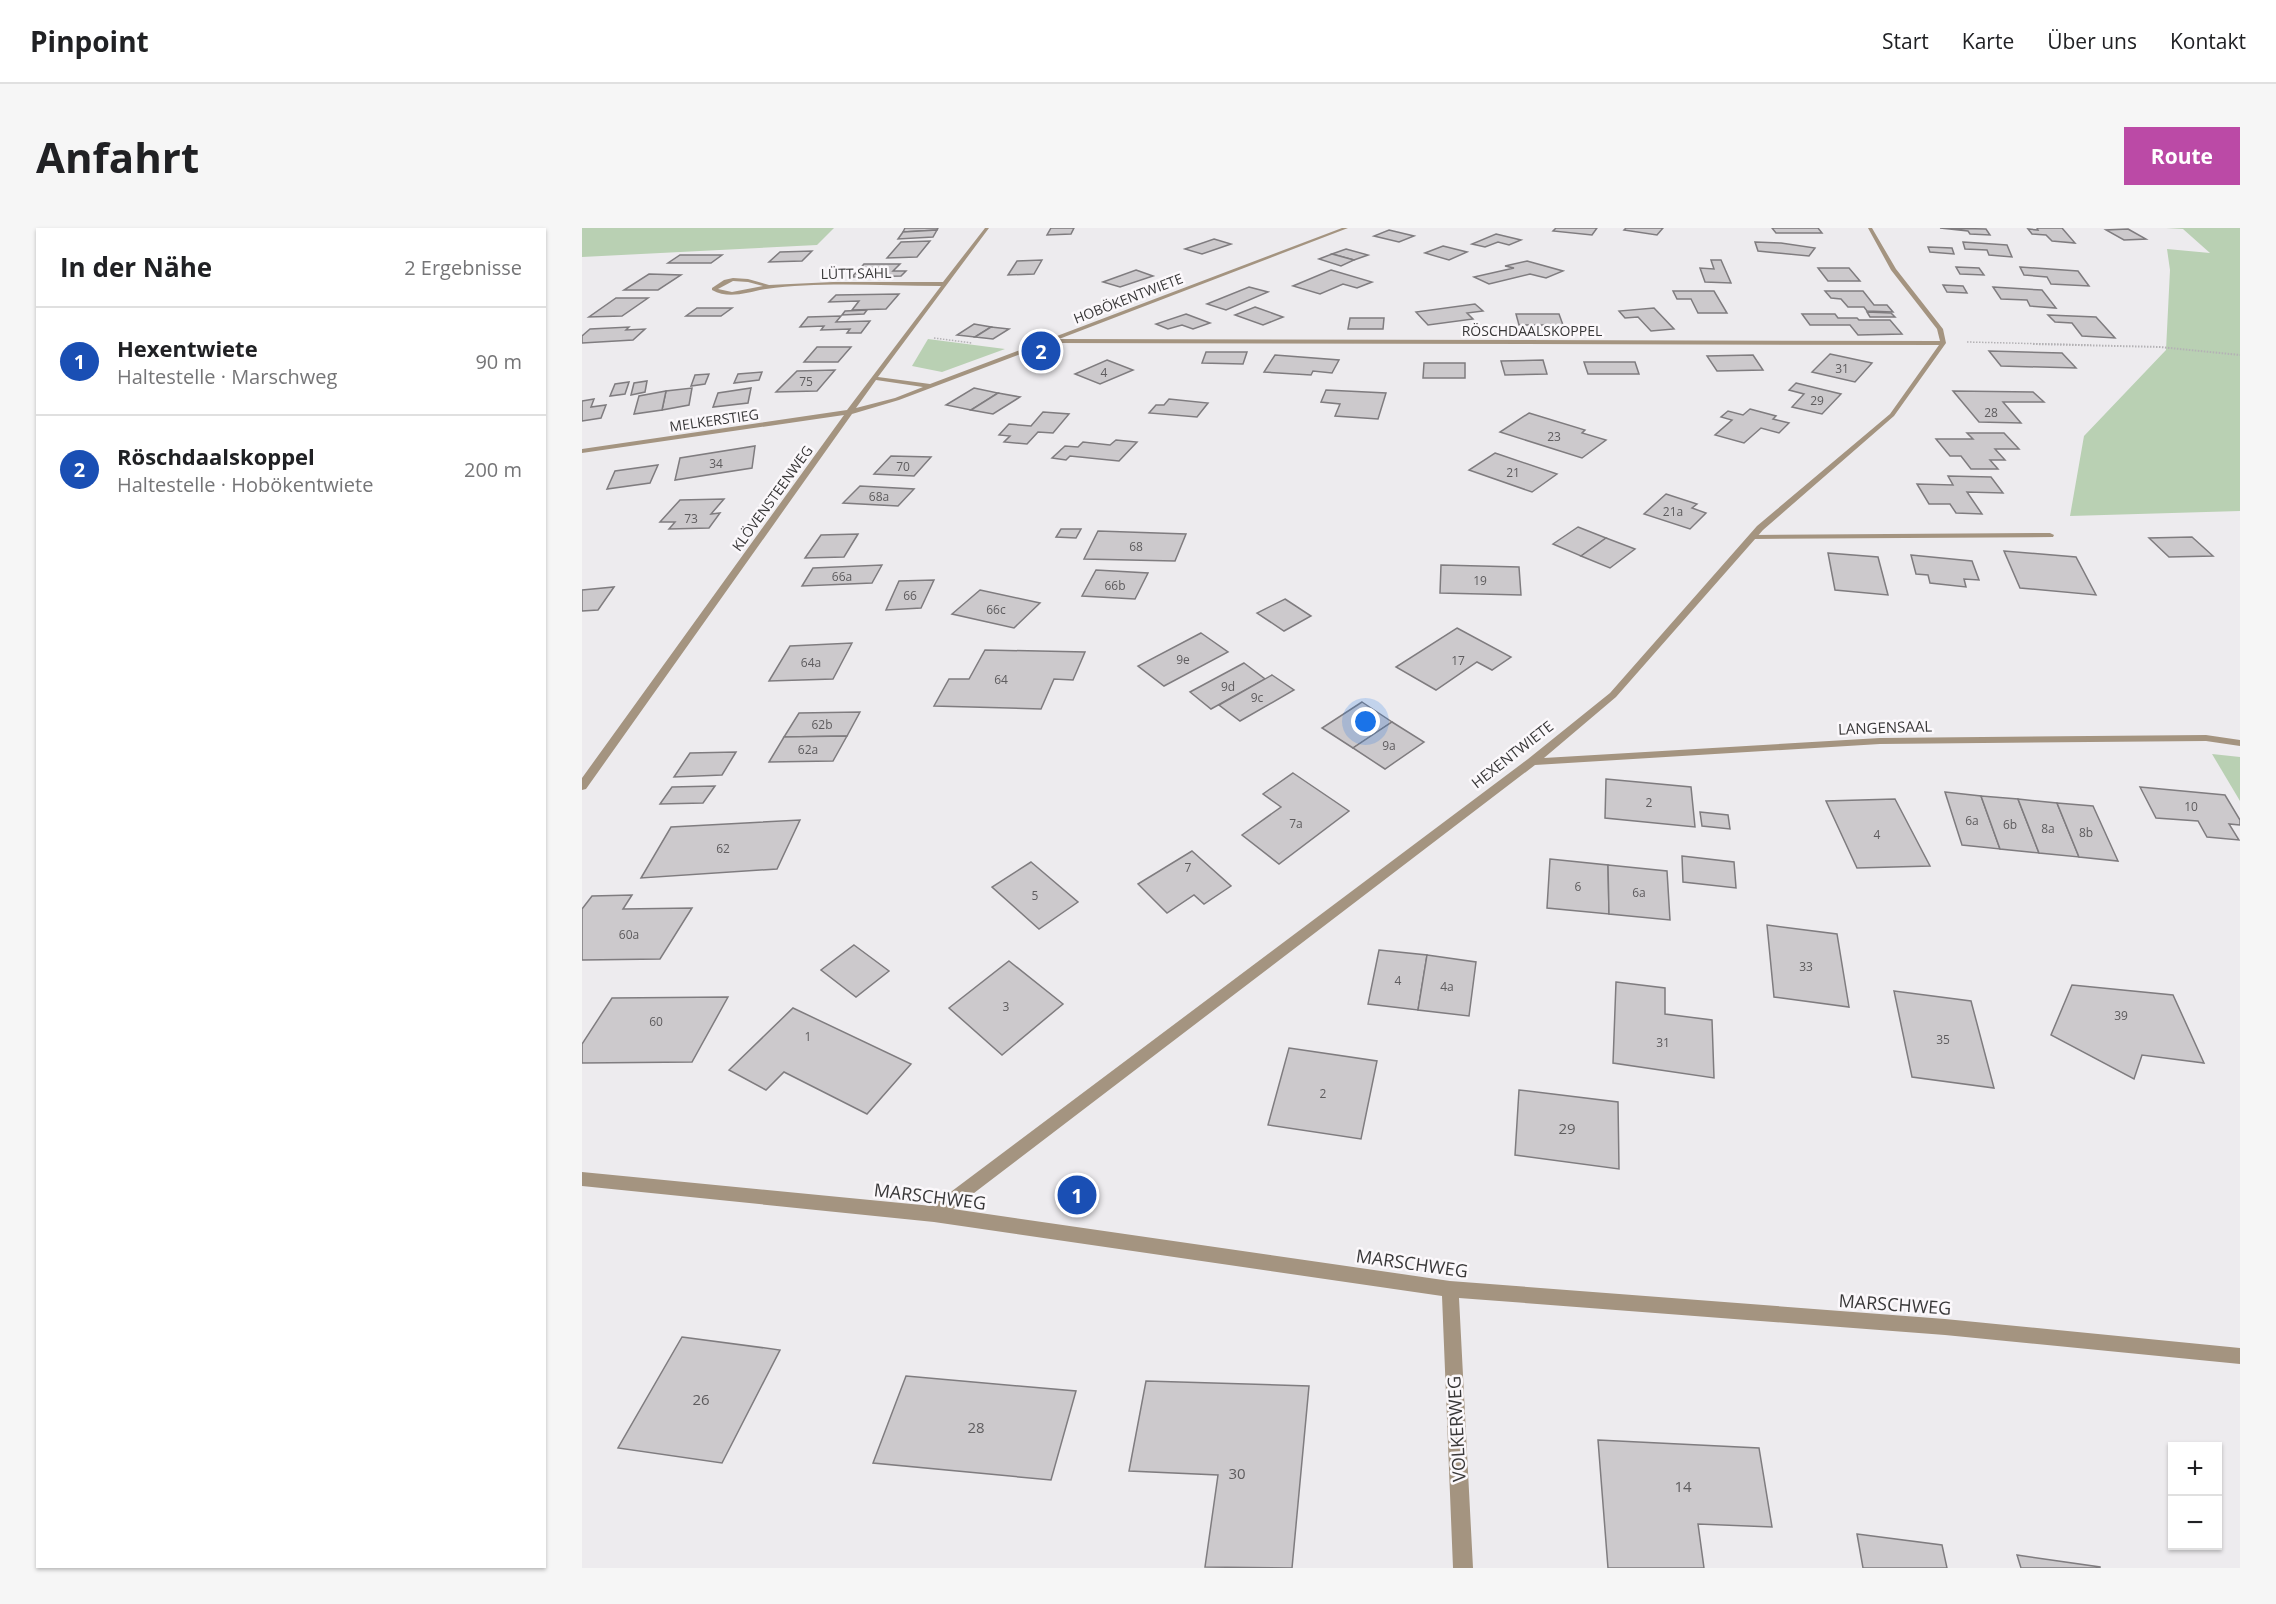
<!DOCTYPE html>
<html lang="de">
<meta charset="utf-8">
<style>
body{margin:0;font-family:"Open Sans",sans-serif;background:#f6f6f6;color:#202124}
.controls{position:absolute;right:18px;bottom:18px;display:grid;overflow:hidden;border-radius:0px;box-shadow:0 2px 4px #0004}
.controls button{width:54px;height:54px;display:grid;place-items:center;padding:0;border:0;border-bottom:2px solid #e0e0e0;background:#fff;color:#202124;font:30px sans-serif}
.you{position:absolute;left:784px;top:494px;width:21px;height:21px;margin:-15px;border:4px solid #fff;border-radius:50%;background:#1a73e8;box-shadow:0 0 0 9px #1a73e833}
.badge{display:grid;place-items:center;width:39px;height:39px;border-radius:50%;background:#bb4aa6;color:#fff;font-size:20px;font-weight:700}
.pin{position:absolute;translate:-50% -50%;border:3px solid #fff;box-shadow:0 2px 6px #0006}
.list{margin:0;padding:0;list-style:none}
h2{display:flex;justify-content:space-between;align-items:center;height:78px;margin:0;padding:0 24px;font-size:26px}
h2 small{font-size:20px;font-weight:400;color:#757577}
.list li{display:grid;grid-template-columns:39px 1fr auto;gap:18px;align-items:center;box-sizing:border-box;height:108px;padding:0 24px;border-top:2px solid #e0e0e0}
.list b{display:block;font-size:22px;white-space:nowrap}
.list p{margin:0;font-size:20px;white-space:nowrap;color:#757577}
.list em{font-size:20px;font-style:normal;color:#757577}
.map{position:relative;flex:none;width:1658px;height:1340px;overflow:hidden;border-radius:0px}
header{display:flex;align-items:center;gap:36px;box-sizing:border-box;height:84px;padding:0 30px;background:#fff;border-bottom:2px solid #e0e0e0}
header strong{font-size:28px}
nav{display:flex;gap:33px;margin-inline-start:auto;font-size:21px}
.intro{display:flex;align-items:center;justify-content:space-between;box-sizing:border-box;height:144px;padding:0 36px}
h1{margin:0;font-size:42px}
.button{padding:15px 27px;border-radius:0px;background:#bb4aa6;color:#fff;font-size:21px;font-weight:700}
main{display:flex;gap:36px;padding:0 36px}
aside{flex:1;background:#fff;border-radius:0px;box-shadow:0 2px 4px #0004}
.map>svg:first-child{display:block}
</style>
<header>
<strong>Pinpoint</strong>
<nav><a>Start</a><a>Karte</a><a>Über uns</a><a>Kontakt</a></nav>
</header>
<div class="intro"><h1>Anfahrt</h1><a class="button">Route</a></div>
<main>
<aside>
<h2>In der Nähe<small>2 Ergebnisse</small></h2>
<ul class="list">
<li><span class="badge" style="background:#1a4fb4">1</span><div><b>Hexentwiete</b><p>Haltestelle · Marschweg</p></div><em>90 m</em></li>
<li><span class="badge" style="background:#1a4fb4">2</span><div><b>Röschdaalskoppel</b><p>Haltestelle · Hobökentwiete</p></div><em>200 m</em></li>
</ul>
</aside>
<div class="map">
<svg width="1658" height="1340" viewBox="0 0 1658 1340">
<rect width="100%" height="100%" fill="#edebee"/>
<g fill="#b9d0b3">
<path d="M 0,0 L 252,0 L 235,17 L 0,29 Z"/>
<path d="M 1584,0 L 1658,0 L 1658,283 L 1488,288 L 1502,208 L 1584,122 L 1588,42 L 1585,21 L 1628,25 L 1601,1 Z"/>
<path d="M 346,111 L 423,121 L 360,144 L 330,138 Z"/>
<path d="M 1630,526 L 1658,529 L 1658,573 Z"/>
</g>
<g fill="#ccc9cc" stroke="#7f7c7f" stroke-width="1.5">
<path d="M 323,0 L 356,0 L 355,2 L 321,4 Z"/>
<path d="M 469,0 L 492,0 L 489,6 L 465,7 Z"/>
<path d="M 974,0 L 1015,0 L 1010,7 L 971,3 Z"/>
<path d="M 1044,0 L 1081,0 L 1075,7 L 1042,2 Z"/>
<path d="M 1190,0 L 1236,0 L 1240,5 L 1194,5 Z"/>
<path d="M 1358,0 L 1404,1 L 1408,7 L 1388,6 L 1386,3 Z"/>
<path d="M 1455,0 L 1480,0 L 1493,15 L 1470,13 L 1464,7 L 1450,6 L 1446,1 L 1456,2 Z"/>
<path d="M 1546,1 L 1564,11 L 1542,12 L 1524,2 Z"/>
<path d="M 355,2 L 351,9 L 316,11 L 321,4 Z"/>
<path d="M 807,2 L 832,8 L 817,14 L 792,8 Z"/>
<path d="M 914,6 L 939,12 L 927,17 L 916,14 L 903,19 L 890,16 Z"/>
<path d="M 632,11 L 649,16 L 620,26 L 603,21 Z"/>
<path d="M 348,13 L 335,29 L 305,30 L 319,14 Z"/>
<path d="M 1173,14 L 1199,15 L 1233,20 L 1227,28 L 1176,23 Z"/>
<path d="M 1381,14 L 1425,17 L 1430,29 L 1407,27 L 1405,22 L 1383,21 Z"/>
<path d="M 861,18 L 885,24 L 867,32 L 843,25 Z"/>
<path d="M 1346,19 L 1370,20 L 1372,26 L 1348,24 Z"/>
<path d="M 764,21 L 786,27 L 772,32 L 750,26 Z"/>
<path d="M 230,23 L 220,33 L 187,34 L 198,24 Z"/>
<path d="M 750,26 L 772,32 L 759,38 L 737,31 Z"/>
<path d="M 98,27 L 140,27 L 129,35 L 86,35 Z"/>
<path d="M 460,32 L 452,46 L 426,47 L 435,33 Z"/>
<path d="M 1129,32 L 1139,32 L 1149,55 L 1123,54 L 1118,40 L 1132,41 Z"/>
<path d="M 945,33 L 981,43 L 964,50 L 948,46 L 907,56 L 892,49 L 932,40 L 923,38 Z"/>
<path d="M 282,36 L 318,36 L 311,43 L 324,43 L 319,48 L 270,49 Z"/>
<path d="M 1374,39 L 1397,40 L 1402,47 L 1378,46 Z"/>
<path d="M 1438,39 L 1496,43 L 1507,58 L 1469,56 L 1465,49 L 1442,47 Z"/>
<path d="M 1236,40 L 1267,40 L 1278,53 L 1246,53 Z"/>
<path d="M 554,42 L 571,48 L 538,59 L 521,54 Z"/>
<path d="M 749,42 L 790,54 L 775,60 L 761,56 L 738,66 L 711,58 Z"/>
<path d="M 67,46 L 99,47 L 76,62 L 42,62 Z"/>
<path d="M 1361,57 L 1381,58 L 1385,65 L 1365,64 Z"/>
<path d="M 667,59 L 686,64 L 644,82 L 625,76 Z"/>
<path d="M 1411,59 L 1460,62 L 1474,80 L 1448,78 L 1445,72 L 1419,71 Z"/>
<path d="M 1091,63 L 1132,63 L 1145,85 L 1116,85 L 1109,71 L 1095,71 Z"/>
<path d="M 1243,63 L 1281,63 L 1292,77 L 1305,77 L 1311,84 L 1285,83 L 1282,79 L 1266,79 L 1259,71 L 1249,70 Z"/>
<path d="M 317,66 L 304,81 L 270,82 L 277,73 L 247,74 L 254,67 Z"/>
<path d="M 34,70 L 66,70 L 40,88 L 7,89 Z"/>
<path d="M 893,76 L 901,83 L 885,85 L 891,91 L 846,97 L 834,84 Z"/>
<path d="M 673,79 L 701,89 L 681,97 L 653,87 Z"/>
<path d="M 115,80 L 150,80 L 139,88 L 104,88 Z"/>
<path d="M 1072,80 L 1092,101 L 1069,103 L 1056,89 L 1043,90 L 1037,83 Z"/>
<path d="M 285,82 L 282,86 L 260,87 L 263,83 Z"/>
<path d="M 1285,84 L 1309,85 L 1313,89 L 1288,89 Z"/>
<path d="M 604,86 L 628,95 L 611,101 L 600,97 L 586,101 L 574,96 Z"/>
<path d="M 934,86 L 977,86 L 981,97 L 937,97 Z"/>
<path d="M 1220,86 L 1253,86 L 1256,90 L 1275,90 L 1277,92 L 1308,92 L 1320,106 L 1276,107 L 1268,97 L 1228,97 Z"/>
<path d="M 1466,87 L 1514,89 L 1533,110 L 1500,108 L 1490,95 L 1473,94 Z"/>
<path d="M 259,88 L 254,94 L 288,93 L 279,105 L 265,105 L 268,101 L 239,102 L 242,98 L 218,99 L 226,89 Z"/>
<path d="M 768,90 L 802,90 L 801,101 L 766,101 Z"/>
<path d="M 392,96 L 409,99 L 393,109 L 375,107 Z"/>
<path d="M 47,99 L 44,102 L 63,101 L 51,112 L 0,115 L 0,108 L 8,101 Z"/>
<path d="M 409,99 L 427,101 L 411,111 L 393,109 Z"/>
<path d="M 235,119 L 269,119 L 256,134 L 222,134 Z"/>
<path d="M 1407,123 L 1480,125 L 1494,140 L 1419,138 Z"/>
<path d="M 624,124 L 665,124 L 661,136 L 620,135 Z"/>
<path d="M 1248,126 L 1290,135 L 1273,154 L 1230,144 Z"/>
<path d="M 693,127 L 757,132 L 750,145 L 731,143 L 729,147 L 682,144 Z"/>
<path d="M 1171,127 L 1181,142 L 1135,143 L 1125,128 Z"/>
<path d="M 525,132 L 551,142 L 518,156 L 493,146 Z"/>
<path d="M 961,132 L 965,146 L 923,147 L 919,133 Z"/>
<path d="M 1002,134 L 1053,134 L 1057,146 L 1006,146 Z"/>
<path d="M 842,135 L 883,135 L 883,150 L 841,150 Z"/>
<path d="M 253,142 L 235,163 L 194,164 L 215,143 Z"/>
<path d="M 180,144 L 177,152 L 152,155 L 156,146 Z"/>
<path d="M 127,146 L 123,156 L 109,158 L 113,147 Z"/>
<path d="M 65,153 L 63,164 L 49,167 L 52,155 Z"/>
<path d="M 47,154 L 43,166 L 28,168 L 33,156 Z"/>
<path d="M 1214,155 L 1259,166 L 1240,186 L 1210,179 L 1222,166 L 1207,162 Z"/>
<path d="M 110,160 L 107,177 L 80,182 L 84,163 Z"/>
<path d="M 169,160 L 166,175 L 131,179 L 136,165 Z"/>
<path d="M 392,160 L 416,165 L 389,182 L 364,177 Z"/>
<path d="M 744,162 L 804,165 L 796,191 L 753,188 L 758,176 L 739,174 Z"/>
<path d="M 84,163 L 80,182 L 52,186 L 57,168 Z"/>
<path d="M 1371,163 L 1451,164 L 1462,174 L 1421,174 L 1439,195 L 1397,194 Z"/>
<path d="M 416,165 L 438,169 L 411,186 L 389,182 Z"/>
<path d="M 12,171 L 9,179 L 24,177 L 19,190 L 0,193 L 0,173 Z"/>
<path d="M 587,171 L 626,175 L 615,189 L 567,185 L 574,177 L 582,177 Z"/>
<path d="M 1168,181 L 1194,188 L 1191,191 L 1207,195 L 1197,205 L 1179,200 L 1162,215 L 1133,207 L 1150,192 L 1139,189 L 1146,183 L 1161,187 Z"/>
<path d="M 461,184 L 487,186 L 471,205 L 456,204 L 445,216 L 422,214 L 428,208 L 417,207 L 427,196 L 449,198 Z"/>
<path d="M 947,185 L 1003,202 L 1000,205 L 1024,212 L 1000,230 L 918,204 Z"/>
<path d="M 1385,205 L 1422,205 L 1437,221 L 1413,221 L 1423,232 L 1408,232 L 1416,241 L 1389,241 L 1379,228 L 1368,228 L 1354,211 L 1391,211 Z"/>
<path d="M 534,212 L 555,214 L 537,233 L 488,228 L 484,232 L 470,230 L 483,218 L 496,219 L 501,214 L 528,217 Z"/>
<path d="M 173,218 L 170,240 L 93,252 L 98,230 Z"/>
<path d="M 913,225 L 975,246 L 950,264 L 887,242 Z"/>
<path d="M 309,228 L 349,229 L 332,248 L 292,246 Z"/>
<path d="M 76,237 L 68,255 L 25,261 L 33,243 Z"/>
<path d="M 1366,248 L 1409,249 L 1421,265 L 1385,264 L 1400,286 L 1374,285 L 1368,276 L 1347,276 L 1335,256 L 1371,257 Z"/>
<path d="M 278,258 L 332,261 L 316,278 L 261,275 Z"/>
<path d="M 1084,266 L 1115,276 L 1110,280 L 1124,285 L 1108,301 L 1062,286 Z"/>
<path d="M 142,271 L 129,286 L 138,285 L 127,300 L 87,301 L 93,294 L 78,294 L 98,272 Z"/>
<path d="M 996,299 L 1024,310 L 999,328 L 971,316 Z"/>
<path d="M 479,301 L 499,301 L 494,310 L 474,309 Z"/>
<path d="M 516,303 L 604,306 L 593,333 L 502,331 Z"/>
<path d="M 276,306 L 262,329 L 223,330 L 239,307 Z"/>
<path d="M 1610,309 L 1631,328 L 1587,329 L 1567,310 Z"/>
<path d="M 1024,310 L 1053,321 L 1028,340 L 999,328 Z"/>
<path d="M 1422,323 L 1494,329 L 1514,367 L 1438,360 Z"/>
<path d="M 1246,325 L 1296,329 L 1306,367 L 1253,362 Z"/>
<path d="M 1329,327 L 1390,333 L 1397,352 L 1382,351 L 1384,359 L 1348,355 L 1346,347 L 1334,346 Z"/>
<path d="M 300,337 L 290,355 L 220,358 L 231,340 Z"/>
<path d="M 859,337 L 937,339 L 939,367 L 858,365 Z"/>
<path d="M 514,342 L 566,345 L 553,371 L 500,368 Z"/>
<path d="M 352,352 L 339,380 L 304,382 L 317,353 Z"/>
<path d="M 32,359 L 16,382 L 0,383 L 0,362 Z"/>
<path d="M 398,362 L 458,375 L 432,400 L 370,386 Z"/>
<path d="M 703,371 L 729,388 L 702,403 L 675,385 Z"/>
<path d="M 875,400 L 929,429 L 910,442 L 895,434 L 854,462 L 814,439 Z"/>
<path d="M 619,405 L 646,424 L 582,458 L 556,438 Z"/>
<path d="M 270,415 L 251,451 L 187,453 L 208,418 Z"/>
<path d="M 403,422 L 503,424 L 491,452 L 472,451 L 459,481 L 352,478 L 367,451 L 387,451 Z"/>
<path d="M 662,435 L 683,451 L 629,481 L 608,464 Z"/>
<path d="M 690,447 L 712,462 L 658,493 L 637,477 Z"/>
<path d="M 780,474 L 810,494 L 771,520 L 740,500 Z"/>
<path d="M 278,484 L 265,508 L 202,509 L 217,485 Z"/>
<path d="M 810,494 L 842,514 L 803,541 L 771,520 Z"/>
<path d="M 265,508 L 251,533 L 187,534 L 202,509 Z"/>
<path d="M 154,524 L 140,547 L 92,549 L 108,525 Z"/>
<path d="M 711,545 L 767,583 L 697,636 L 660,607 L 699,579 L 681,566 Z"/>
<path d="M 1024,551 L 1109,559 L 1113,599 L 1023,590 Z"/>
<path d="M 133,558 L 121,575 L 78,576 L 90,559 Z"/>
<path d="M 1558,559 L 1643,567 L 1658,592 L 1658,597 L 1647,596 L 1657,612 L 1625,609 L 1616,593 L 1574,590 Z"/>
<path d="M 1363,564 L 1399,568 L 1418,621 L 1380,617 Z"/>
<path d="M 1399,568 L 1436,571 L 1457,625 L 1418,621 Z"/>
<path d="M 1313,571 L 1348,638 L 1275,640 L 1244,573 Z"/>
<path d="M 1436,571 L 1475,575 L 1497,629 L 1457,625 Z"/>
<path d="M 1475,575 L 1511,578 L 1536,633 L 1497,629 Z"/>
<path d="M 1118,584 L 1146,587 L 1148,601 L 1120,598 Z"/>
<path d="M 218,592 L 195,641 L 59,650 L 89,599 Z"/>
<path d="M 610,623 L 649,658 L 622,676 L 612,667 L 585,685 L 556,656 Z"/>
<path d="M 1100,628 L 1152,634 L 1154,660 L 1101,654 Z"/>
<path d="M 968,631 L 1026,637 L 1027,686 L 965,680 Z"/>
<path d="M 449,634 L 496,674 L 457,701 L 410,659 Z"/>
<path d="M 1026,637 L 1085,643 L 1088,692 L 1027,686 Z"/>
<path d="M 50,667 L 41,681 L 110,680 L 78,731 L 0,732 L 0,681 L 10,668 Z"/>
<path d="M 1185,697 L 1255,706 L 1267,779 L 1192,769 Z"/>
<path d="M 272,717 L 307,743 L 274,769 L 239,742 Z"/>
<path d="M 797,722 L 845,727 L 836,782 L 786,776 Z"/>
<path d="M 845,727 L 894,734 L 887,788 L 836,782 Z"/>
<path d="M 427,733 L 481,776 L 420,827 L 367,780 Z"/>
<path d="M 1034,754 L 1083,760 L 1083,786 L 1130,792 L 1132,850 L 1031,835 Z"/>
<path d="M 1490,757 L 1591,767 L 1622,835 L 1560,827 L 1552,851 L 1469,807 Z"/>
<path d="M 1312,763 L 1389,773 L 1412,860 L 1330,849 Z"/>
<path d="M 146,769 L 110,834 L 0,835 L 0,816 L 30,770 Z"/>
<path d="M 211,780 L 329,836 L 285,886 L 202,844 L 184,862 L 147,842 Z"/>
<path d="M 707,820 L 795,833 L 779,911 L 686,897 Z"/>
<path d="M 937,862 L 1036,874 L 1037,941 L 933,927 Z"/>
<path d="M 100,1109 L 198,1122 L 140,1235 L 36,1220 Z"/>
<path d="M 324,1148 L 494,1163 L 469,1252 L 291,1235 Z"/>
<path d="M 564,1153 L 727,1158 L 710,1340 L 623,1339 L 636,1247 L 547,1243 Z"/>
<path d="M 1016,1212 L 1177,1220 L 1190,1299 L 1116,1296 L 1122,1340 L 1026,1340 Z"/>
<path d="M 1275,1306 L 1360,1317 L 1365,1340 L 1281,1340 Z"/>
<path d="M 1435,1327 L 1518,1339 L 1518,1340 L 1439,1340 Z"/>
</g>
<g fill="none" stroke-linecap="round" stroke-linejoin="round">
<g stroke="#b4b2b5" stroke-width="1.5" stroke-dasharray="1.5 1.5" stroke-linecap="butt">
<path d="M 352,110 L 390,115"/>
<path d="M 1385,114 L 1509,117"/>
</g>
<path stroke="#b4b2b5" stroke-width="2" stroke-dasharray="1.5 1.5" stroke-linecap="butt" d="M 1451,116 L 1578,119 L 1658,127"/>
<path fill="#a49480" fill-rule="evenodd" d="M 1468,305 L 1472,307 L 1471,309 L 1170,311 L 1166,309 L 1170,307 Z"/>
<path fill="#a49480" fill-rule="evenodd" d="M 403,0 L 407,0 L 296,149 L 348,156 L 760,0 L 766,0 L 477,111 L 1358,113 L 1355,101 L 1309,42 L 1286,0 L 1290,0 L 1314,41 L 1361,101 L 1364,115 L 1312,188 L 1181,302 L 1034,469 L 962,530 L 1298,510 L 1624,507 L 1658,512 L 1658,518 L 1624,513 L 1298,516 L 953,537 L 371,981 L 868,1053 L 1363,1091 L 1658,1120 L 1658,1136 L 1363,1107 L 877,1070 L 891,1340 L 871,1340 L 860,1068 L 352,994 L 0,958 L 0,944 L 350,978 L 946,531 L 1028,465 L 1175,298 L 1308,186 L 1357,117 L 468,115 L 317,172 L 270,186 L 4,561 L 0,562 L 0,550 L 262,187 L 0,225 L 0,221 L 265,182 L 359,58 C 302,58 240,53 184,61 C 166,64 147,72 130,62 L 130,60 L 142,52 L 151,50 L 166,51 L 187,57 L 251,54 L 361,54 ZM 151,53 L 166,54 L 181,58 L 150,64 L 136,61 ZM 294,152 L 341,159 L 313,170 L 274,180 Z"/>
</g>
<g text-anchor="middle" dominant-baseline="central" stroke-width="5" stroke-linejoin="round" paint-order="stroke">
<g font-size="12" fill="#5e5c5e">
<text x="1260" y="140">31</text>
<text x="522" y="144">4</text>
<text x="224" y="153">75</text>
<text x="1235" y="172">29</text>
<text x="1409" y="184">28</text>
<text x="972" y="208">23</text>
<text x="134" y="235">34</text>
<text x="321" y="238">70</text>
<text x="931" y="244">21</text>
<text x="297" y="268">68a</text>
<text x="1091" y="283">21a</text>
<text x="109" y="290">73</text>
<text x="554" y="318">68</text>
<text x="260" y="348">66a</text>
<text x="898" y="352">19</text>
<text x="533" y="357">66b</text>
<text x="328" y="367">66</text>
<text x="414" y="381">66c</text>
<text x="601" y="431">9e</text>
<text x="876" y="432">17</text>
<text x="229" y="434">64a</text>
<text x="419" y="451">64</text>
<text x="646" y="458">9d</text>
<text x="675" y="469">9c</text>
<text x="240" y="496">62b</text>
<text x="807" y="517">9a</text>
<text x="226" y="521">62a</text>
<text x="1067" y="574">2</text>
<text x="1609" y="578">10</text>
<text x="1390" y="592">6a</text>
<text x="714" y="595">7a</text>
<text x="1428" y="596">6b</text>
<text x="1466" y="600">8a</text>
<text x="1504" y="604">8b</text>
<text x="1295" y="606">4</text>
<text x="141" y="620">62</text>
<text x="606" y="639">7</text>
<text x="996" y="658">6</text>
<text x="1057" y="664">6a</text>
<text x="453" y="667">5</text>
<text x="47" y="706">60a</text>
<text x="1224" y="738">33</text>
<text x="816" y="752">4</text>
<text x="865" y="758">4a</text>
<text x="424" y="778">3</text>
<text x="1539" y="787">39</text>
<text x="74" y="793">60</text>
<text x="226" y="808">1</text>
<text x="1361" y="811">35</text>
<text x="1081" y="814">31</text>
<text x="741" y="865">2</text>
</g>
<g font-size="14" fill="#393839" stroke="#fbf8fb">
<text transform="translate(274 45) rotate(-1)">LÜTT SAHL</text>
<text transform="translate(546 70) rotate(-21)">HOBÖKENTWIETE</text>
<text x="950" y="102">RÖSCHDAALSKOPPEL</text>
<text transform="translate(132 192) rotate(-8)">MELKERSTIEG</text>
<text transform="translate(190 270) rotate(-54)">KLÖVENSTEENWEG</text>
</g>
<g font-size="15" fill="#393839" stroke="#fbf8fb">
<text transform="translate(1303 499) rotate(-2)">LANGENSAAL</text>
<text transform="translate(930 526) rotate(-38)">HEXENTWIETE</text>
</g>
<g font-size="15" fill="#5e5c5e">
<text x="985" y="900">29</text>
<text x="119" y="1171">26</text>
<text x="394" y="1199">28</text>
<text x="655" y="1245">30</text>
<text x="1101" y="1258">14</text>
</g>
<g font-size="18" fill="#393839" stroke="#fbf8fb">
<text transform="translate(348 968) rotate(7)">MARSCHWEG</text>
<text transform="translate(830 1035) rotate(8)">MARSCHWEG</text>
<text transform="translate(1313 1076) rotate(4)">MARSCHWEG</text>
<text transform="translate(874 1201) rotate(-93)">VOLKERWEG</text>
</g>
</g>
</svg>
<div class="controls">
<button>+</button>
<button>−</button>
</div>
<div class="you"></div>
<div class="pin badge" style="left:495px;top:967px;background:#1a4fb4">1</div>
<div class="pin badge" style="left:459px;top:123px;background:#1a4fb4">2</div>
</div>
</main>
